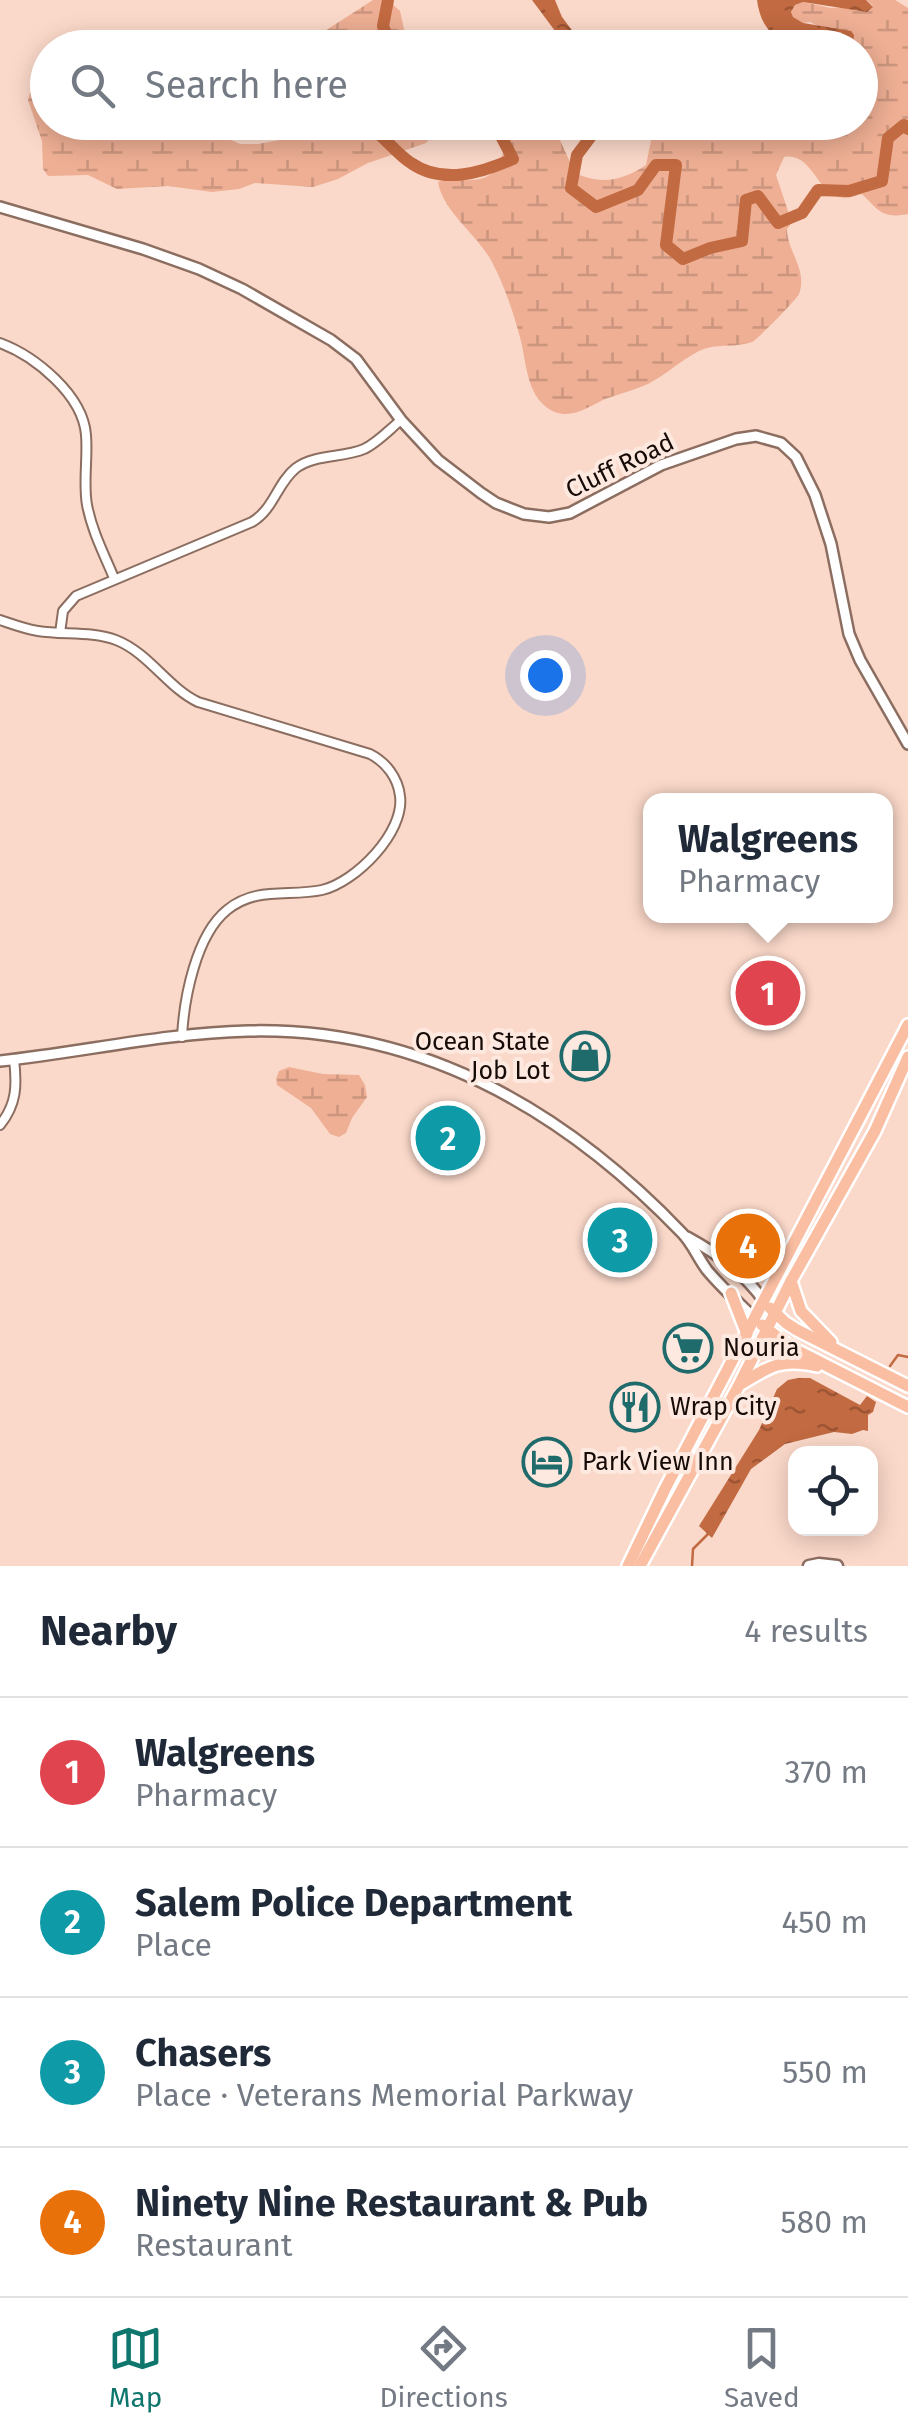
<!DOCTYPE html>
<meta charset="utf-8">
<style>
body{margin:0;font-family:"Fira Sans",sans-serif;background:#f2f2f3;color:#1f2937}
.controls{position:absolute;right:30px;bottom:30px;display:grid;overflow:hidden;border-radius:20px;box-shadow:0 5px 25px #0003}
.controls button{width:90px;height:90px;display:grid;place-items:center;padding:0;border:0;border-bottom:2px solid #e0e1e3;background:#fff;color:#1f2937;font:50px sans-serif}
.you{position:absolute;left:545px;top:675px;width:35px;height:35px;margin:-25px;border:8px solid #fff;border-radius:50%;background:#1a73e8;box-shadow:0 0 0 15px #1a73e833}
.badge{display:grid;place-items:center;width:65px;height:65px;border-radius:50%;background:#0f766e;color:#fff;font-size:32px;font-weight:700}
.pin{position:absolute;translate:-50% -50%;border:5px solid #fff;box-shadow:0 2px 10px #0006}
.popup{position:absolute;left:643px;top:793px;width:250px;height:130px;box-sizing:border-box;display:grid;place-content:center;border-radius:20px;background:#fff;filter:drop-shadow(0 2px 8px #0005);font-size:32px;white-space:nowrap;color:#747a83}
.popup b{font-size:38px;color:#1f2937}
.popup::after{content:'';position:absolute;left:50%;top:100%;margin-left:-20px;border:20px solid transparent;border-top-color:#fff}
.list{margin:0;padding:0;list-style:none}
h2{display:flex;justify-content:space-between;align-items:center;height:130px;margin:0;padding:0 40px;font-size:42px}
h2 small{font-size:32px;font-weight:400;color:#747a83}
.list li{display:grid;grid-template-columns:65px 1fr auto;gap:30px;align-items:center;box-sizing:border-box;height:150px;padding:0 40px;border-top:2px solid #e0e1e3}
.list b{display:block;font-size:38px;white-space:nowrap}
.list p{margin:0;font-size:32px;white-space:nowrap;color:#747a83}
.list em{font-size:32px;font-style:normal;color:#747a83}
.icon{flex:none;width:55px;height:55px;fill:none;stroke:currentColor;stroke-width:2;stroke-linecap:round;stroke-linejoin:round}
.map{position:relative;flex:none;width:908px;height:1566px;overflow:hidden}
.search{position:absolute;background:#fff;box-shadow:0 5px 25px #0003;left:30px;right:30px;top:30px;height:110px;display:flex;align-items:center;gap:25px;box-sizing:border-box;padding:0 35px;border-radius:55px;color:#747a83;font-size:38px}
.sheet{height:730px;background:#fff}
nav{display:flex;justify-content:space-around;align-items:center;box-sizing:border-box;height:140px;border-top:2px solid #e0e1e3;background:#fff;font-size:28px;color:#747a83}
nav a{display:grid;justify-items:center;gap:5px}
nav .on{color:#0f766e}
.map>svg:first-child{display:block}
</style>
<div class="map">
<svg width="908" height="1566" viewBox="0 0 908 1566">
<defs>
<pattern id="wetland-marsh" width="20" height="14" patternUnits="userSpaceOnUse" patternTransform="scale(2.5)"><rect width="20" height="14" fill="#eeaf94"/><path d="M1 5h8M5 5V1M11 12h8M15 12V8" fill="none" stroke="#cb957e"/></pattern>
<pattern id="water-ripples" width="26" height="14" patternUnits="userSpaceOnUse" patternTransform="scale(2.5)"><rect width="26" height="14" fill="#c26a41"/><path d="M2 4q2-2 4 0t4 0M15 11q2-2 4 0t4 0" fill="none" stroke="#9d5534"/></pattern>
</defs>
<rect width="100%" height="100%" fill="#fbd9ca"/>
<g fill="url(#wetland-marsh)">
<path d="M 373,0 L 388,0 L 400,11 L 408,47 L 313,47 L 317,36 Z"/>
<path d="M 866,0 L 895,0 L 908,8 L 908,214 C 882,219 879,211 862,194 C 857,195 851,198 845,198 C 816,197 814,152 784,157 L 776,175 L 789,214 L 790,225 L 787,229 C 787,251 808,270 799,294 C 797,299 757,340 752,342 C 735,348 715,343 699,351 C 681,360 666,375 648,384 C 634,390 619,394 605,399 C 590,406 573,419 555,412 C 547,409 538,401 534,392 C 526,376 525,358 521,341 C 514,314 505,287 492,262 C 477,234 443,212 438,182 C 449,177 458,181 470,180 C 500,180 503,157 506,134 L 514,128 L 549,126 L 559,138 L 575,173 C 601,185 622,181 646,165 L 653,131 L 658,130 L 665,134 L 666,131 L 682,123 L 860,122 L 860,48 L 853,47 L 855,44 L 810,22 L 803,23 L 793,18 L 791,12 L 795,5 L 803,2 L 831,8 L 873,6 Z"/>
<path d="M 182,31 L 191,34 L 200,47 L 145,47 L 161,38 Z"/>
<path d="M 38,87 L 47,87 L 48,122 L 228,123 L 227,134 L 231,140 L 240,144 L 258,144 L 307,135 L 324,123 L 437,123 L 435,132 L 426,143 L 368,163 L 338,179 L 313,187 L 255,183 L 239,189 L 212,192 L 168,186 L 117,189 L 88,175 L 48,176 L 43,169 L 42,141 L 28,100 L 30,93 Z"/>
<path d="M 289,1067 L 323,1074 L 359,1075 L 365,1085 L 367,1097 L 352,1118 L 346,1133 L 339,1137 L 330,1134 L 311,1108 L 277,1085 L 276,1079 L 279,1071 Z"/>
</g>
<g fill="url(#water-ripples)">
<path d="M 532,0 L 555,0 L 562,17 L 580,41 L 573,45 L 561,39 Z"/>
<path d="M 757,0 L 866,0 L 873,7 L 867,12 L 803,2 L 795,5 L 791,12 L 793,17 L 803,23 L 851,31 L 854,35 L 853,47 C 811,48 764,54 757,0 Z"/>
<path d="M 798,1378 L 810,1378 L 860,1405 L 867,1396 L 876,1402 L 873,1412 L 868,1415 L 868,1431 L 863,1430 L 852,1434 L 834,1432 L 785,1444 L 751,1469 L 712,1538 L 699,1526 L 759,1430 L 777,1389 L 788,1380 Z"/>
</g>
<g fill="none" stroke-linecap="round" stroke-linejoin="round">
<g stroke="#c26a41" stroke-width="2.5">
<path d="M 890,1366 L 898,1355 L 908,1357"/>
<path d="M 692,1566 L 693,1549 L 708,1534"/>
</g>
<g stroke="#c26a41" stroke-width="12">
<path d="M 388,0 L 383,26 L 392,48"/>
<path d="M 385,122 L 380,135 C 390,144 400,156 411,163 C 443,185 481,173 513,159 L 502,138 L 531,122"/>
<path d="M 575,122 L 592,135 L 577,155 L 571,188 L 596,207 L 638,190 L 656,165 L 676,165 L 666,245 L 683,259 L 710,248 L 742,241 L 746,200 L 758,196 L 778,223 L 802,213 L 818,190 L 849,191 L 882,181 L 888,138 L 904,125 L 908,129"/>
</g>
<g stroke="#8c6e61" stroke-width="12">
<g id="minor">
<path d="M 0,343 C 35,356 83,395 86,435 C 88,459 83,482 87,505 C 92,531 104,554 114,578"/>
<path d="M 0,620 C 12,624 25,629 38,631 C 63,635 92,631 116,640 C 149,653 167,687 198,702 L 370,754 C 386,762 398,778 400,796 C 405,832 356,882 322,890 C 289,897 256,886 227,910 C 196,935 184,998 182,1037"/>
<path d="M 60,633 L 63,611 L 76,596 L 252,522 C 274,509 277,483 296,468 C 315,454 343,458 364,449 C 377,443 389,430 401,420"/>
<path d="M 0,1125 C 17,1104 17,1085 14,1059"/>
</g>
</g>
<g stroke="#8c6e61" stroke-width="14">
<g id="tertiary">
<path d="M 0,207 L 143,249 L 199,269 L 242,289 L 331,340 L 356,359 L 401,420 L 438,460 L 481,493 L 496,503 L 524,514 L 549,517 L 570,513 L 661,465 L 736,439 L 756,436 L 781,443 L 796,457 L 815,495 L 831,544 L 849,634 L 860,660 L 908,744"/>
<path d="M 0,1061 C 83,1052 165,1033 248,1031 C 421,1027 565,1111 682,1233 C 692,1243 698,1258 707,1270 C 721,1287 739,1303 755,1319"/>
<path d="M 687,1237 C 718,1254 743,1272 764,1301"/>
</g>
</g>
<g stroke="#8c6e61" stroke-width="15">
<path id="secondary" d="M 809,1566 L 819,1564 L 837,1566"/>
</g>
<g stroke="#fff" stroke-width="16">
<g id="primary">
<path d="M 791,1281 L 801,1311 L 831,1342"/>
<path d="M 731,1293 L 747,1334"/>
<path d="M 770,1308 L 786,1323 L 797,1330 L 908,1386"/>
<path d="M 762,1325 L 792,1348 L 908,1407"/>
<path d="M 741,1384 C 770,1366 782,1358 817,1366"/>
<path d="M 628,1566 L 665,1489 L 908,1025"/>
<path d="M 640,1566 L 738,1387 L 791,1281 L 875,1131 L 908,1057"/>
</g>
</g>
<use href="#minor" stroke="#fff" stroke-width="8"/>
<use href="#tertiary" stroke="#fff" stroke-width="9"/>
<use href="#secondary" stroke="#fff" stroke-width="10"/>
<use href="#primary" stroke="#fabea2" stroke-width="11"/>
</g>
<defs>
<g id="shop-ring" transform="scale(2.5)"><circle r="9.5" fill="#fee9e0" stroke="#1f6b6b" stroke-width="1.5"/><path d="M-5-2.5h2.3a2.7 3.5 0 0 1 5.4 0H5L5.5 6h-11ZM-1.5-2.5h3a1.5 2.3 0 0 0-3 0Z" fill="#1f6b6b"/></g>
<g id="supermarket-ring" transform="scale(2.5)"><circle r="9.5" fill="#fee9e0" stroke="#1f6b6b" stroke-width="1.5"/><path d="M-6-5.5h2.5l.6 2H6L4.5 2H-2.5L-4.4-4H-6ZM-1.5 3.2a1.3 1.3 0 1 0 .1 0ZM3 3.2a1.3 1.3 0 1 0 .1 0Z" fill="#1f6b6b"/></g>
<g id="restaurant-ring" transform="scale(2.5)"><circle r="9.5" fill="#fee9e0" stroke="#1f6b6b" stroke-width="1.5"/><path d="M-5-6h1v4h1v-4h1v4h1v-4h1v5L-1.5 .5V6h-2V.5L-5-1ZM5-6V6H3V1.5H1.5Q1.5-4 5-6Z" fill="#1f6b6b"/></g>
<g id="hotel-ring" transform="scale(2.5)"><circle r="9.5" fill="#fee9e0" stroke="#1f6b6b" stroke-width="1.5"/><path d="M-6-4.5h1.5V1H6V5H4.5V3h-9V5H-6ZM-4 0a1.8 1.8 0 1 1 3.6 0ZM.5 0V-2.5h3Q6-2.5 6 0Z" fill="#1f6b6b"/></g>
</defs>
<g fill-rule="evenodd">
<use href="#shop-ring" x="585" y="1056"/>
<use href="#supermarket-ring" x="688" y="1348"/>
<use href="#restaurant-ring" x="635" y="1407"/>
<use href="#hotel-ring" x="547" y="1462"/>
</g>
<g text-anchor="middle" dominant-baseline="central" stroke-width="8" stroke-linejoin="round" paint-order="stroke">
<g font-size="25" fill="#160b07" stroke="#fee9e0">
<text transform="translate(620 466) rotate(-26)">Cluff Road</text>
</g>
<g font-size="25" fill="#160b07" stroke="#fee9e0" text-anchor="start">
<text x="550" y="1042" text-anchor="end">Ocean State<tspan x="550" dy="29">Job Lot</tspan></text>
<text x="723" y="1348">Nouria</text>
<text x="670" y="1407">Wrap City</text>
<text x="582" y="1462">Park View Inn</text>
</g>
</g>
</svg>
<div class="controls">
<button><svg class="icon" aria-label="locate" viewBox="0 0 24 24"><circle cx="12" cy="12" r="6"/><path d="M12 2v4M12 18v4M2 12h4M18 12h4"/></svg></button>
</div>
<div class="you"></div>
<div class="pin badge" style="left:768px;top:993px;background:#e0444e">1</div>
<div class="popup"><b>Walgreens</b>Pharmacy</div>
<div class="pin badge" style="left:448px;top:1138px;background:#0f9aa8">2</div>
<div class="pin badge" style="left:620px;top:1240px;background:#0f9aa8">3</div>
<div class="pin badge" style="left:748px;top:1246px;background:#e8710a">4</div>
<div class="search"><svg class="icon" aria-label="search" viewBox="0 0 24 24"><circle cx="10" cy="10" r="6"/><path d="M15 15l6 6"/></svg>Search here</div>
</div>
<section class="sheet">
<h2>Nearby<small>4 results</small></h2>
<ul class="list">
<li><span class="badge" style="background:#e0444e">1</span><div><b>Walgreens</b><p>Pharmacy</p></div><em>370 m</em></li>
<li><span class="badge" style="background:#0f9aa8">2</span><div><b>Salem Police Department</b><p>Place</p></div><em>450 m</em></li>
<li><span class="badge" style="background:#0f9aa8">3</span><div><b>Chasers</b><p>Place · Veterans Memorial Parkway</p></div><em>550 m</em></li>
<li><span class="badge" style="background:#e8710a">4</span><div><b>Ninety Nine Restaurant &amp; Pub</b><p>Restaurant</p></div><em>580 m</em></li>
</ul>
</section>
<nav>
<a class="on"><svg class="icon" aria-label="map" viewBox="0 0 24 24"><path d="M3 6l6-2 6 2 6-2v14l-6 2-6-2-6 2zM9 4v14M15 6v14"/></svg>Map</a>
<a><svg class="icon" aria-label="directions" viewBox="0 0 24 24"><path d="M12 3l9 9-9 9-9-9zM9 14v-3h6M13 9l2 2-2 2"/></svg>Directions</a>
<a><svg class="icon" aria-label="saved" viewBox="0 0 24 24"><path d="M7 4h10v16l-5-4-5 4z"/></svg>Saved</a>
</nav>
